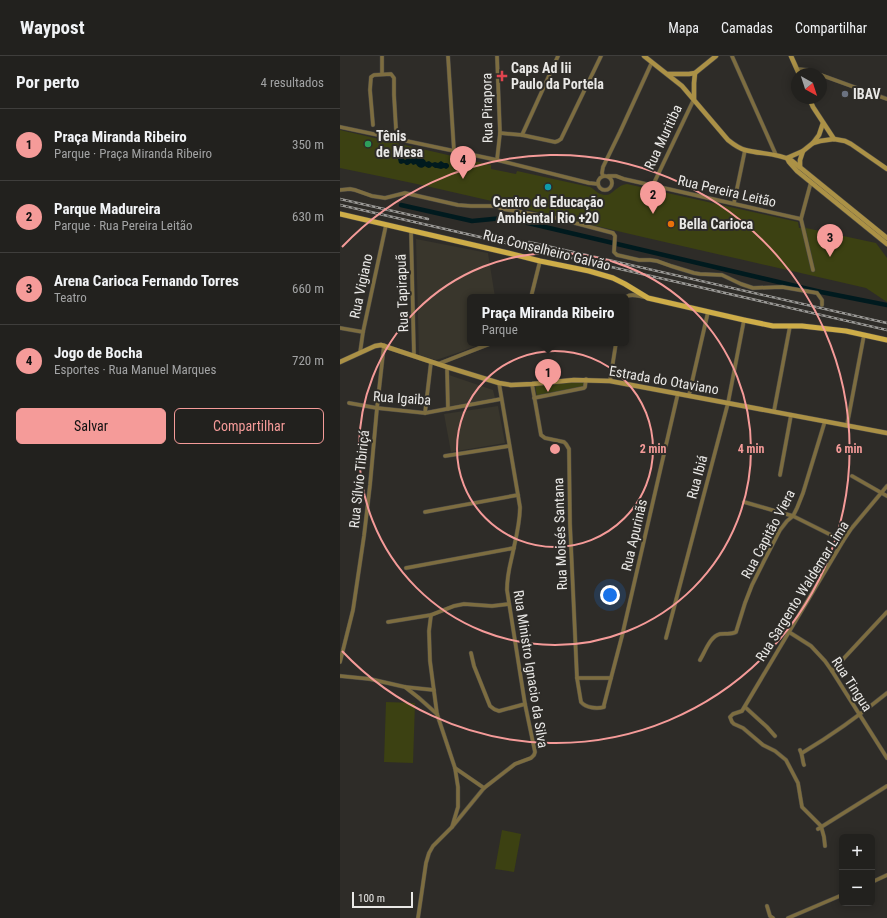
<!DOCTYPE html>
<html lang="pt">
<meta charset="utf-8">
<style>
body{margin:0;font-family:"Roboto Condensed",sans-serif;background:#2a2927;color:#f1f3f6}
.controls{position:absolute;right:12px;bottom:12px;display:grid;overflow:hidden;border-radius:6px;box-shadow:0 2px 10px #0003}
.controls button{width:36px;height:36px;display:grid;place-items:center;padding:0;border:0;border-bottom:1px solid #3f3e3c;background:#22211e;color:#f1f3f6;font:20px sans-serif}
.compass{position:absolute;left:451px;top:12px;width:36px;height:36px;border-radius:50%;background:#22211e;box-shadow:0 2px 10px #0003;rotate:141deg}
.scale{position:absolute;left:12px;bottom:10px;width:61px;box-sizing:border-box;padding-left:4px;border:2px solid #e9e8e6;border-top:0;font-size:11px;line-height:14px;white-space:nowrap;color:#e9e8e6;-webkit-text-stroke:3px #2e2c28;paint-order:stroke}
.you{position:absolute;left:270px;top:539px;width:14px;height:14px;margin:-10px;border:3px solid #fff;border-radius:50%;background:#1a73e8;box-shadow:0 0 0 6px #1a73e833}
.badge{display:grid;place-items:center;width:26px;height:26px;border-radius:50%;background:#f59b99;color:#111;font-size:13px;font-weight:700}
.pin{position:absolute;translate:-50% -33px;filter:drop-shadow(0 1px 2px #0008)}
.pin::after{content:'';position:absolute;top:21px;width:14px;height:12px;background:inherit;clip-path:polygon(0 0,100% 0,50% 100%)}
.popup{position:absolute;left:127px;top:238px;width:162px;height:52px;box-sizing:border-box;display:grid;place-content:center;border-radius:6px;background:#22211e;filter:drop-shadow(0 1px 3px #0005);font-size:13px;white-space:nowrap;color:#a2a3a4}
.popup b{font-size:15px;color:#f1f3f6}
.popup::after{content:'';position:absolute;left:50%;top:100%;margin-left:-8px;border:8px solid transparent;border-top-color:#22211e}
.list{margin:0;padding:0;list-style:none}
h2{display:flex;justify-content:space-between;align-items:center;height:52px;margin:0;padding:0 16px;font-size:17px}
h2 small{font-size:13px;font-weight:400;color:#a2a3a4}
.list li{display:grid;grid-template-columns:26px 1fr auto;gap:12px;align-items:center;box-sizing:border-box;height:72px;padding:0 16px;border-top:1px solid #3f3e3c}
.list b{display:block;font-size:15px;white-space:nowrap}
.list p{margin:0;font-size:13px;white-space:nowrap;color:#a2a3a4}
.list em{font-size:13px;font-style:normal;color:#a2a3a4}
.actions{display:flex;gap:8px;padding:12px 16px}
.actions a{flex:1;padding:9px 0;border:1px solid #f59b99;border-radius:6px;text-align:center;font-size:14px;color:#f59b99}
.actions .main{background:#f59b99;color:#111}
.map{position:relative;flex:none;width:547px;height:862px;overflow:hidden}
header{display:flex;align-items:center;gap:24px;box-sizing:border-box;height:56px;padding:0 20px;background:#22211e;border-bottom:1px solid #3f3e3c}
header strong{font-size:19px}
nav{display:flex;gap:22px;margin-inline-start:auto;font-size:14px}
main{display:flex}
aside{flex:1;background:#22211e}
.map>svg:first-child{display:block}
</style>
<header>
<strong>Waypost</strong>
<nav><a>Mapa</a><a>Camadas</a><a>Compartilhar</a></nav>
</header>
<main>
<aside>
<h2>Por perto<small>4 resultados</small></h2>
<ul class="list">
<li><span class="badge">1</span><div><b>Praça Miranda Ribeiro</b><p>Parque · Praça Miranda Ribeiro</p></div><em>350 m</em></li>
<li><span class="badge">2</span><div><b>Parque Madureira</b><p>Parque · Rua Pereira Leitão</p></div><em>630 m</em></li>
<li><span class="badge">3</span><div><b>Arena Carioca Fernando Torres</b><p>Teatro</p></div><em>660 m</em></li>
<li><span class="badge">4</span><div><b>Jogo de Bocha</b><p>Esportes · Rua Manuel Marques</p></div><em>720 m</em></li>
</ul>
<div class="actions"><a class="main">Salvar</a><a>Compartilhar</a></div>
</aside>
<div class="map">
<svg width="547" height="862" viewBox="0 0 547 862">
<rect width="100%" height="100%" fill="#2e2c28"/>
<g fill="#39362c">
<path d="M 76,183 L 148,197 L 155,241 L 130,241 L 130,287 L 143,287 L 120,296 L 96,304 L 79,300 Z"/>
<path d="M 109,319 L 153,334 L 155,342 L 110,350 Z"/>
<path d="M 158,350 L 165,387 L 111,396 L 104,358 Z"/>
</g>
<g fill="#3c4112">
<path d="M 0,74 L 151,109 L 151,113 L 176,118 L 177,115 L 250,131 C 254,133 257,137 261,138 C 272,143 275,129 287,128 L 458,166 L 459,172 L 465,171 L 466,172 L 536,187 L 547,202 L 547,246 L 526,232 C 447,214 368,196 290,178 C 193,155 97,131 0,112 Z"/>
<path d="M 226,325 L 244,326 L 244,331 L 197,341 L 195,328 Z"/>
<path d="M 46,646 L 75,647 L 73,707 L 44,706 Z"/>
<path d="M 162,774 L 181,778 L 174,816 L 155,813 Z"/>
</g>
<path fill="#001a1e" d="M 58,97 L 65,104 L 68,102 L 71,103 L 74,101 L 78,103 L 82,102 L 85,104 L 86,106 L 89,105 L 92,107 L 95,106 L 98,107 L 101,105 L 104,107 L 107,107 C 109,108 110,110 108,112 L 106,113 L 104,112 L 101,113 L 97,112 L 95,112 L 92,110 C 90,113 87,112 85,110 C 82,113 78,112 76,108 L 73,109 L 71,107 L 68,109 L 66,109 L 64,107 L 61,108 L 59,107 L 58,103 L 55,101 L 56,98 Z"/>
<g fill="none" stroke-linecap="round" stroke-linejoin="round">
<path stroke="#001a1e" stroke-width="4.5" d="M 61,149 L 132,165 L 163,162 L 171,163 L 481,236 L 547,249"/>
<g stroke="#4c4a46" stroke-width="4.5">
<g id="street">
<path d="M 108,0 L 114,95"/>
<path d="M 157,0 L 160,77 L 157,104"/>
<path d="M 392,0 L 436,99"/>
<path d="M 457,13 L 468,14 L 479,18"/>
<path d="M 42,18 L 42,0"/>
<path d="M 481,19 L 547,43"/>
<path d="M 33,69 L 30,34 L 31,21 L 34,19 L 51,18 L 54,22 L 54,39 L 56,73"/>
<path d="M 0,71 L 157,104 L 249,127 L 258,128"/>
<path d="M 160,77 L 182,79 L 215,86 L 218,85 L 221,83 L 261,0"/>
<path d="M 182,79 L 218,0"/>
<circle cx="265" cy="127" r="7"/>
<path d="M 263,120 L 262,117 L 263,111 L 280,76 L 312,6"/>
<path d="M 268,120 L 276,120 L 284,123 L 461,163"/>
<path d="M 471,126 L 461,163 L 473,214"/>
<path d="M 313,129 L 354,43"/>
<path d="M 0,134 L 10,133 L 15,134 L 32,140 L 45,142 L 65,137 L 118,149 L 131,150 L 155,150 L 163,153 L 216,162 L 273,177 L 275,180 L 274,196 L 277,199 L 299,204 L 310,204 L 317,205 L 331,210 L 354,217 L 360,218 L 382,219 L 401,228 L 413,232 L 442,231 L 477,237 L 482,244 L 482,249"/>
<path d="M 394,147 L 405,94"/>
<path d="M 71,174 L 74,300"/>
<path d="M 191,241 L 200,205"/>
<path d="M 286,241 C 291,237 298,240 304,241"/>
<path d="M 0,272 L 23,276"/>
<path d="M 20,297 L 23,276 L 46,169"/>
<path d="M 98,308 L 152,287"/>
<path d="M 107,311 L 108,353"/>
<path d="M 270,325 L 276,287"/>
<path d="M 192,328 L 201,379 L 205,382 L 224,386 L 226,388 L 229,393 L 230,468 L 237,622 L 241,646 C 246,652 257,653 264,651 L 264,649 L 271,622 L 282,580 L 338,337"/>
<path d="M 349,339 L 368,256"/>
<path d="M 194,342 L 244,332 L 245,331 L 246,323"/>
<path d="M 9,347 L 37,352 L 85,357 L 161,343"/>
<path d="M 434,355 L 450,270"/>
<path d="M 85,357 L 91,306"/>
<path d="M 507,369 L 524,279"/>
<path d="M 105,400 L 169,390"/>
<path d="M 440,419 L 451,359"/>
<path d="M 512,420 L 547,440"/>
<path d="M 404,446 L 453,460 L 503,485"/>
<path d="M 85,456 L 178,439"/>
<path d="M 66,512 L 174,492"/>
<path d="M 48,566 L 91,559 L 114,550 L 124,548 L 152,550 L 169,548"/>
<path d="M 449,576 L 471,590 L 485,605 L 492,615 L 547,702"/>
<path d="M 326,582 L 388,347 L 404,264"/>
<path d="M 131,597 L 134,610 L 150,650 C 153,653 155,654 159,655 L 185,648"/>
<path d="M 360,604 C 365,596 370,580 380,578 C 386,577 391,579 396,576 L 405,547 L 412,529 L 424,505 L 440,474 L 447,465 L 453,460 L 457,452 L 463,437 L 485,365"/>
<path d="M 0,606 L 13,554 L 24,480 L 30,429 L 37,352 L 44,289"/>
<path d="M 492,615 L 547,556"/>
<path d="M 0,620 L 30,623 L 65,631 L 79,642 L 97,658"/>
<path d="M 237,622 L 271,622"/>
<path d="M 65,631 L 94,634"/>
<path d="M 405,651 L 427,671 L 435,680"/>
<path d="M 460,694 C 463,699 462,704 464,709"/>
<path d="M 462,697 C 492,679 520,659 547,637"/>
<path d="M 115,712 L 144,732"/>
<path d="M 112,771 L 144,732 L 175,708 L 191,702 L 194,699 L 195,696 L 185,648 L 167,534 C 167,516 171,507 174,491 C 177,478 180,465 180,451 L 159,327"/>
<path d="M 478,773 L 547,730"/>
<path d="M 485,790 L 484,781 L 481,770 L 462,751 L 458,727 L 446,704 L 435,695 L 423,689 L 403,672 L 394,668 L 392,666 L 390,661 L 393,658 L 402,655 L 503,485 L 511,473 L 547,430"/>
<path d="M 532,826 L 547,819"/>
<path d="M 427,850 L 430,860 L 433,862"/>
<path d="M 78,862 L 86,807 L 89,797 L 93,790 L 112,771 L 118,751 L 118,731 L 115,712 L 97,658 L 90,605 L 89,575 L 91,559"/>
<path d="M 448,862 L 502,839"/>
</g>
</g>
<g stroke="#4c4a46" stroke-width="5.5">
<g id="secondary">
<path d="M 304,0 L 342,30 L 388,84 C 393,88 398,92 405,94 C 420,98 437,97 451,104 L 547,182"/>
<path d="M 451,0 L 459,18"/>
<path d="M 328,18 L 349,18 L 355,17 L 376,0"/>
<path d="M 469,42 L 473,51 L 494,83"/>
<path d="M 354,43 L 354,27 L 355,17"/>
<path d="M 473,87 L 479,79 L 483,67"/>
<path d="M 447,102 L 449,106 L 457,115 L 547,188"/>
<path d="M 447,102 L 463,95 L 473,87 L 480,85 L 494,83 L 505,85 L 511,88 L 547,113"/>
<path d="M 460,111 L 460,104 L 463,95"/>
<path d="M 0,306 L 35,290 L 41,289 L 107,311 L 159,327 L 171,329 L 192,328 L 234,324 L 270,325 L 547,377"/>
</g>
</g>
<g stroke="#4c4a46" stroke-width="6">
<path id="primary" d="M 0,158 L 168,197 L 200,205 L 249,215 L 273,222 L 285,228 L 308,242 L 404,264 L 433,270 L 462,270 L 506,275 L 547,284"/>
</g>
<use href="#street" stroke="#7d6d40" stroke-width="3.5"/>
<use href="#secondary" stroke="#ab9146" stroke-width="4.5"/>
<use href="#primary" stroke="#cead48" stroke-width="5"/>
<g stroke="#9b9a97" stroke-width="2.5">
<g id="rail">
<path d="M 0,143 L 88,163"/>
<path d="M 0,149 L 547,274"/>
<path d="M 189,186 L 547,267"/>
</g>
</g>
<use href="#rail" stroke="#2e2c28" stroke-width="1" stroke-dasharray="3" stroke-linecap="butt"/>
</g>
<g fill="none" stroke="#f59b99" stroke-width="2">
<circle cx="215" cy="393" r="98"/>
<circle cx="215" cy="393" r="196"/>
<path d="M2 191A294 294 0 1 1 2 595"/>
</g>
<path fill="#e0444e" stroke="#2e2c28" stroke-width="1.5" d="M160 14h4v4h4v4h-4v4h-4v-4h-4v-4h4z"/>
<circle fill="#6b7280" stroke="#2e2c28" stroke-width="1.5" cx="505" cy="38" r="4"/>
<circle fill="#2e9e5b" stroke="#2e2c28" stroke-width="1.5" cx="28" cy="88" r="4"/>
<circle fill="#0f9aa8" stroke="#2e2c28" stroke-width="1.5" cx="208" cy="131" r="4"/>
<circle fill="#e8710a" stroke="#2e2c28" stroke-width="1.5" cx="331" cy="168" r="4"/>
<g text-anchor="middle" dominant-baseline="central" stroke-width="4" stroke-linejoin="round" paint-order="stroke">
<g font-size="14" font-weight="bold" fill="#e9e8e6" stroke="#2e2c28" text-anchor="start">
<text x="171" y="12">Caps Ad Iii<tspan x="171" dy="16">Paulo da Portela</tspan></text>
<text x="513" y="38">IBAV</text>
<text x="36" y="80">Tênis<tspan x="36" dy="16">de Mesa</tspan></text>
<text x="208" y="146" text-anchor="middle">Centro de Educação<tspan x="208" dy="16">Ambiental Rio +20</tspan></text>
<text x="339" y="168">Bella Carioca</text>
</g>
<g font-size="14" fill="#e9e8e6" stroke="#2e2c28">
<text transform="translate(147 52) rotate(-91)">Rua Pirapora</text>
<text transform="translate(323 81) rotate(-65)">Rua Muritiba</text>
<text transform="translate(387 135) rotate(13)">Rua Pereira Leitão</text>
<text transform="translate(207 194) rotate(14)">Rua Conselheiro Galvão</text>
<text transform="translate(21 230) rotate(-78)">Rua Vigiano</text>
<text transform="translate(62 237) rotate(-92)">Rua Tapirapuã</text>
<text transform="translate(324 324) rotate(10)">Estrada do Otaviano</text>
<text transform="translate(62 342) rotate(4)">Rua Igaiba</text>
<text transform="translate(357 421) rotate(-75)">Rua Ibiá</text>
<text transform="translate(19 423) rotate(-84)">Rua Sílvio Tibiriçá</text>
<text transform="translate(220 478) rotate(-92)">Rua Moisés Santana</text>
<text transform="translate(428 478) rotate(-62)">Rua Capitão Viera</text>
<text transform="translate(294 479) rotate(-77)">Rua Apurinãs</text>
<text transform="translate(462 535) rotate(-58)">Rua Sargento Waldemar Lima</text>
<text transform="translate(191 613) rotate(81)">Rua Ministro Ignacio da Silva</text>
<text transform="translate(512 628) rotate(57)">Rua Tingua</text>
</g>
</g>
<circle cx="215" cy="393" r="6" fill="#f59b99" stroke="#2e2c28" stroke-width="2"/>
<g font-size="12" text-anchor="middle" font-weight="bold" fill="#f59b99" stroke="#2e2c28" stroke-width="4" stroke-linejoin="round" paint-order="stroke">
<text x="313" y="397">2 min</text>
<text x="411" y="397">4 min</text>
<text x="509" y="397">6 min</text>
</g>
</svg>
<div class="controls">
<button>+</button>
<button>−</button>
</div>
<svg class="compass" viewBox="-18 -18 36 36"><path d="M0-13l5 13h-10z" fill="#e53935"/><path d="M0 13l5-13h-10z" fill="#a2a3a4"/></svg>
<div class="scale">100 m</div>
<div class="you"></div>
<div class="pin badge" style="left:208px;top:336px">1</div>
<div class="popup"><b>Praça Miranda Ribeiro</b>Parque</div>
<div class="pin badge" style="left:313px;top:158px">2</div>
<div class="pin badge" style="left:490px;top:201px">3</div>
<div class="pin badge" style="left:123px;top:123px">4</div>
</div>
</main>
